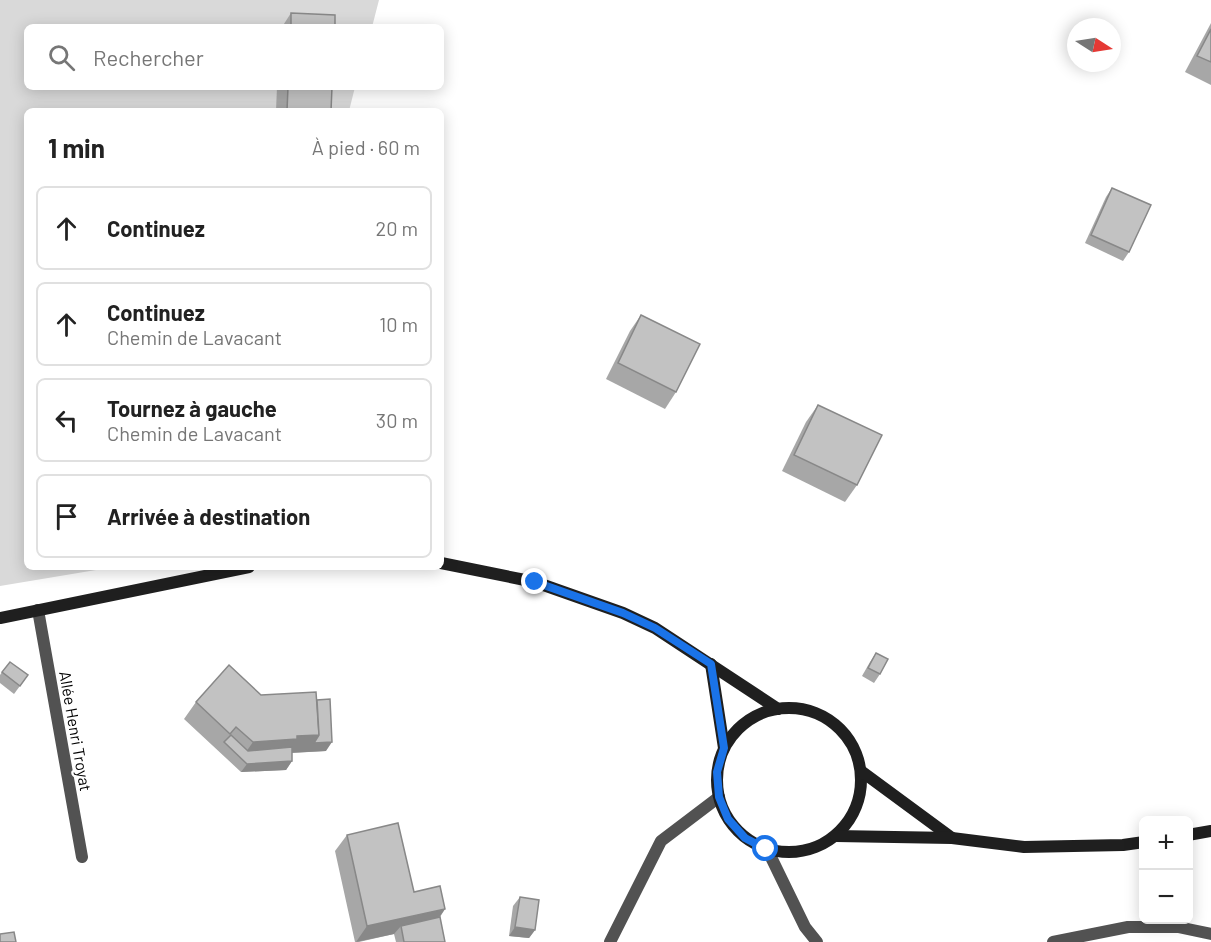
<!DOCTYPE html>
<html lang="fr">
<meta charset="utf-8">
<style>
body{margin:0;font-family:Barlow,sans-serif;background:#f2f2f2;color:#222}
.controls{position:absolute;right:18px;bottom:18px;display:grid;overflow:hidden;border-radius:9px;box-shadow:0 3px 15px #0003}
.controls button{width:54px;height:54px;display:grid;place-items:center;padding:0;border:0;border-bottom:2px solid #e0e0e0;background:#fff;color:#222;font:30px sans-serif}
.compass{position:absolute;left:1067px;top:18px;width:54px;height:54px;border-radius:50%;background:#fff;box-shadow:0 3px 15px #0003;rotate:102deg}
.stop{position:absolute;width:18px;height:18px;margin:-14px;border:4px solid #1a73e8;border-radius:50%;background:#fff}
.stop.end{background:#1a73e8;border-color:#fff;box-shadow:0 2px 6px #0008}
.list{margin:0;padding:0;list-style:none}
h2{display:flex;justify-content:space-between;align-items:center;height:78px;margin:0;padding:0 24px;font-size:26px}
h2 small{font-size:20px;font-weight:400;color:#767676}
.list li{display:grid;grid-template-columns:39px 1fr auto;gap:18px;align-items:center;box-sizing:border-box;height:84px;margin:0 12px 12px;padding:0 12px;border:2px solid #e0e0e0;border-radius:9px}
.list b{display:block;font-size:22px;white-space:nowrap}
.list p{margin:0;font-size:20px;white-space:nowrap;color:#767676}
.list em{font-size:20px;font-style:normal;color:#767676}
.icon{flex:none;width:33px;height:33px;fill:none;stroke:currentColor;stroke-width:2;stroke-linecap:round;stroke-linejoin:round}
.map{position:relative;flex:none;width:1211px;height:942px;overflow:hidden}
.search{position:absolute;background:#fff;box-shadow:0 3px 15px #0003;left:24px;top:24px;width:420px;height:66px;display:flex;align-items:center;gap:15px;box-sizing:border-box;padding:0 21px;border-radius:9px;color:#767676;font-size:22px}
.panel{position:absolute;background:#fff;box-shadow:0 3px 15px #0003;left:24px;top:108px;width:420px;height:462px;border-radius:9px}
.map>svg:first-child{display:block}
</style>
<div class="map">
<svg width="1211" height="942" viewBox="0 0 1211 942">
<rect width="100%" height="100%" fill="#fff"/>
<path fill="#d9d9d9" d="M 0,0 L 379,0 L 372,27 L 27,27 L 27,87 L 355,87 L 349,111 L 27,111 L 27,567 L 114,567 L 0,586 Z"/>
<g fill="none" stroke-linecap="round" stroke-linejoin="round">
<path stroke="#525252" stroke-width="12" d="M 610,942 L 661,841 L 719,797"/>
<g stroke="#525252" stroke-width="12">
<path d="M 38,610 L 82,857"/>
<path d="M 767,849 L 805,927 L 817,942"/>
<path d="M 1053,942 L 1128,927 L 1178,927 L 1211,934"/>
</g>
<g stroke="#1f1f1f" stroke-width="12">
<path d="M 441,563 L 535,582 L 623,613 L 655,628 L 778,709"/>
<path d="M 0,618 L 249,567"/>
<path d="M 711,664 L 724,748"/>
<circle cx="789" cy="780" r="72"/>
<path d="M 861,771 L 952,838"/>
<path d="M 1188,835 L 1211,831"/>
<path d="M 836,836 L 952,838 L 1024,847 L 1123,845 L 1144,842"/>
</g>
</g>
<g fill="#a7a7a7">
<path d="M 291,13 L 335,27 L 282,27 Z"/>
<path d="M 1211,23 L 1211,85 L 1185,72 Z"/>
<path d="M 277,87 L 332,87 L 331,111 L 276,111 Z"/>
<path d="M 1112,188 L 1129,252 L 1123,261 L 1085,243 L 1106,197 Z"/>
<path d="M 641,315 L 676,392 L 665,409 L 606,379 L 630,331 Z"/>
<path d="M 818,405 L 857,485 L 845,502 L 782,471 L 806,422 Z"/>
<path d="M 876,653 L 880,674 L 874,683 L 862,676 L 870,662 Z"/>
<path d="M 2,672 L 28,675 L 14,694 L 0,683 L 0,675 Z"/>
<path d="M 261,695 L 317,700 L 326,751 L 292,753 L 292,761 L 286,770 L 241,772 L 184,719 L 196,702 Z"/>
<path d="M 347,835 L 414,892 L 445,909 L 440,917 L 445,942 L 396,942 L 394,934 L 359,942 L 355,942 L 335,851 Z"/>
<path d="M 520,897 L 535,930 L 529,938 L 509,936 L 513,906 Z"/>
</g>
<g fill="#888">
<path d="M 319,735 L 332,742 L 326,751 L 287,753 L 286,756 L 241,759 L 253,742 L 297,736 Z"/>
<path d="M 292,761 L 286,770 L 241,772 L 247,764 Z"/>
<path d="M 445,909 L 433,926 L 401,926 L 394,934 L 356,942 L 367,926 Z"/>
<path d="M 515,927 L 535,930 L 529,938 L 509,936 Z"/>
</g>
<g fill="#c2c2c2" stroke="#888" stroke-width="1.5">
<path d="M 291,13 L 335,15 L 335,27 L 291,27 Z"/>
<path d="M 1211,29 L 1211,62 L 1197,56 Z"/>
<path d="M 288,87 L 332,87 L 331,111 L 287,111 Z"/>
<path d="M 1112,188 L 1151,205 L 1129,252 L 1091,235 Z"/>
<path d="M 641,315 L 700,344 L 676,392 L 618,363 Z"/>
<path d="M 818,405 L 882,435 L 857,485 L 794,455 Z"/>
<path d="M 876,653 L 888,659 L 880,674 L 868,668 Z"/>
<path d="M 10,662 L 28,675 L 20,686 L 2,672 Z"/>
<path d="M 229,665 L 261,695 L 316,692 L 319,735 L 297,736 L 297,739 L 253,742 L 236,727 L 230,734 L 196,702 Z"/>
<path d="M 330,699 L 332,742 L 314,743 L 319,735 L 317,700 Z"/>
<path d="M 231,735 L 248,751 L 292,747 L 292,761 L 247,764 L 224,742 Z"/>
<path d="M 398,823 L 414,892 L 440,886 L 445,909 L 367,926 L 347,835 Z"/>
<path d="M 520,897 L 539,900 L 535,930 L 515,927 Z"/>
<path d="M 440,917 L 445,942 L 404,942 L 401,926 Z"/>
<path d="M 14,932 L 16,942 L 0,942 L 0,934 Z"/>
</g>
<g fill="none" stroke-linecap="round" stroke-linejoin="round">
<path stroke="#1a73e8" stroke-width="8" d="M 535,582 L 623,613 L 655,628 L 711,664 L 724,748 L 717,772 L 719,797 L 728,819 L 745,838 L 766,849"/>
</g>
<g text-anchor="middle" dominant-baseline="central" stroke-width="4.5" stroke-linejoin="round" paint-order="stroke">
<g font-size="16" fill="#000" stroke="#fff">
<text transform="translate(76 731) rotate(80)">Allée Henri Troyat</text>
</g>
</g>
</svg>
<div class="controls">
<button>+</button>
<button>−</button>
</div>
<svg class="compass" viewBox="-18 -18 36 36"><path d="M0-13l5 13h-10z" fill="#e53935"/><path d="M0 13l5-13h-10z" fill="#767676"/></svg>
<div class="stop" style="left:766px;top:849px"></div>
<div class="stop end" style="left:535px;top:582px"></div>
<div class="search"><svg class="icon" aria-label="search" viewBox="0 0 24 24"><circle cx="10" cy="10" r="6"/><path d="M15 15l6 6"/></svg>Rechercher</div>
<section class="panel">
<h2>1 min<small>À pied · 60 m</small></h2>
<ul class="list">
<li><svg class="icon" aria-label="ahead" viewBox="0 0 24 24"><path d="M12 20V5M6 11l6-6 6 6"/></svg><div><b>Continuez</b></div><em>20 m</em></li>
<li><svg class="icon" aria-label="ahead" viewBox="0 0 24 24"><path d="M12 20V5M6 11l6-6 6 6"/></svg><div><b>Continuez</b><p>Chemin de Lavacant</p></div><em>10 m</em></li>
<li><svg class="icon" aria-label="left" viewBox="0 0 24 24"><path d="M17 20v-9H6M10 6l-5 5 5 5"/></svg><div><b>Tournez à gauche</b><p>Chemin de Lavacant</p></div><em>30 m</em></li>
<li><svg class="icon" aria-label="arrive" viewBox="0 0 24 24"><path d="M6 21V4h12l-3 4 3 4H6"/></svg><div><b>Arrivée à destination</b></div></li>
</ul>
</section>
</div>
